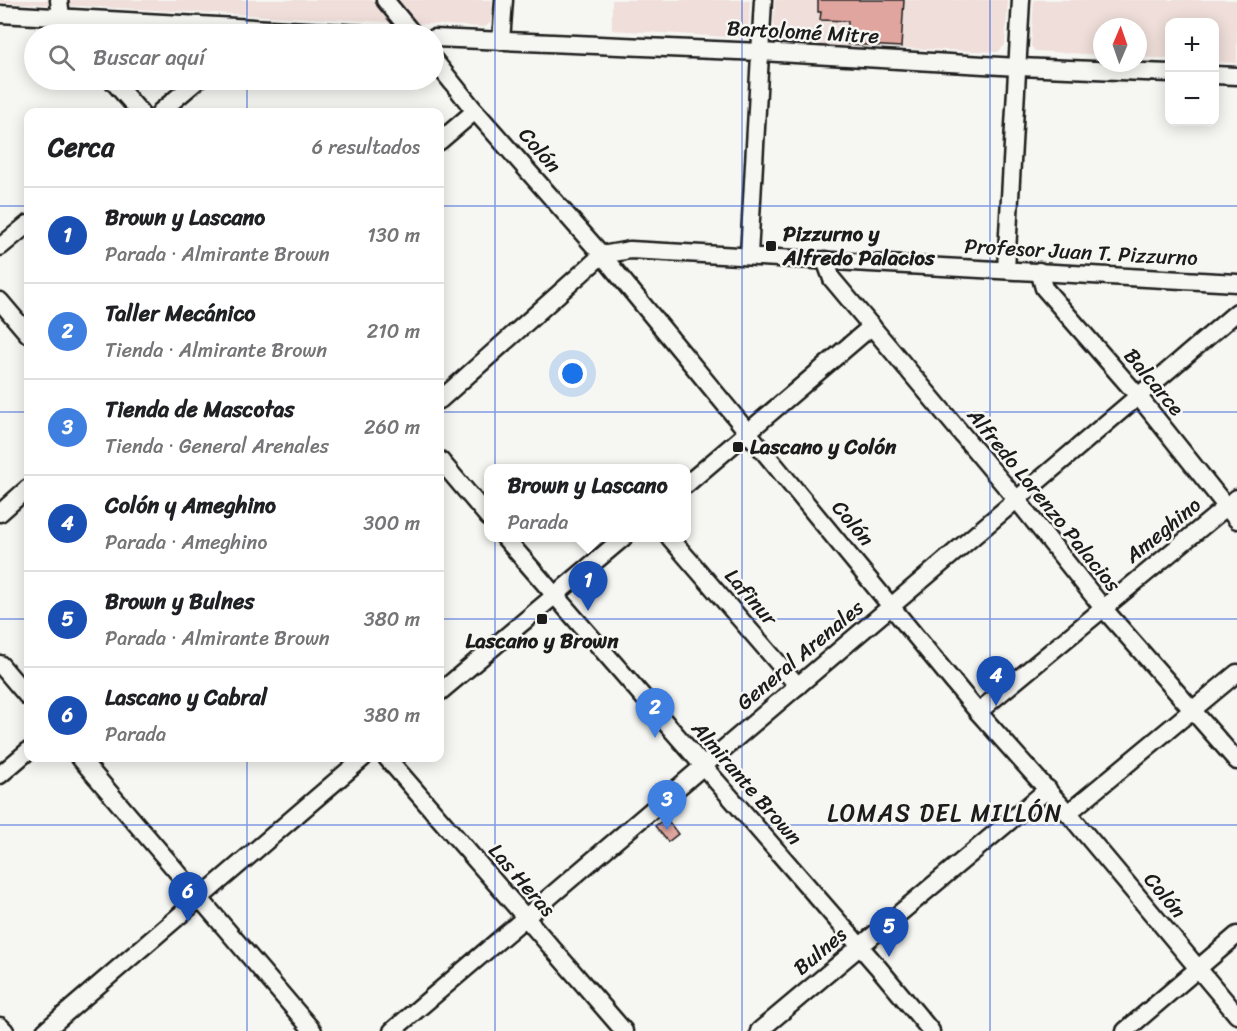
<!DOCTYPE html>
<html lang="es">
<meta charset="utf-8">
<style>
body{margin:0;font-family:Sriracha,sans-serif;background:#f2f2f2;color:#202124}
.controls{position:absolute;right:18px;top:18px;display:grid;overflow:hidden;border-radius:12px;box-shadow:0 3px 15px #0003}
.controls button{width:54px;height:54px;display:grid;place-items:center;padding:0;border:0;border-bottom:2px solid #e0e0e0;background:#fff;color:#202124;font:30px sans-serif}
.compass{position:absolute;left:1093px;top:18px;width:54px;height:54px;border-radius:50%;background:#fff;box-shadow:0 3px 15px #0003;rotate:2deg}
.you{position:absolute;left:573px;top:374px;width:21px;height:21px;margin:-15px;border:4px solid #fff;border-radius:50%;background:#1a73e8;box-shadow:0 0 0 9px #1a73e833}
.badge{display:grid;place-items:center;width:39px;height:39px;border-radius:50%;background:#0b8043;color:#fff;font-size:20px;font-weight:700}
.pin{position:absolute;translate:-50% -50px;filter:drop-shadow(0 2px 3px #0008)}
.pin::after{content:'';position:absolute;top:32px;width:21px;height:18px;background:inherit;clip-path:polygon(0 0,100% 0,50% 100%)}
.popup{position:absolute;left:484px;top:464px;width:207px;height:78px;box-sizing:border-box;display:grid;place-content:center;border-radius:12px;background:#fff;filter:drop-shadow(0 2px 4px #0005);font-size:20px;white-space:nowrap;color:#757577}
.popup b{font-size:22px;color:#202124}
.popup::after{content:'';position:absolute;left:50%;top:100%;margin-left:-12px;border:12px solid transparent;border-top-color:#fff}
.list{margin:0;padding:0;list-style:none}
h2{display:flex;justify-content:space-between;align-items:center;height:78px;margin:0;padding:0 24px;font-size:26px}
h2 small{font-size:20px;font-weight:400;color:#757577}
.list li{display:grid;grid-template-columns:39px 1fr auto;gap:18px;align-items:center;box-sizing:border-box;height:96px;padding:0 24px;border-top:2px solid #e0e0e0}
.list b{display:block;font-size:22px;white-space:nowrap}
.list p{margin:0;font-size:20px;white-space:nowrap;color:#757577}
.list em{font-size:20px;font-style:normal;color:#757577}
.icon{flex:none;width:33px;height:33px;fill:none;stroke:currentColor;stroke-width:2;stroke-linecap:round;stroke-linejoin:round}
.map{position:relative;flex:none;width:1237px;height:1031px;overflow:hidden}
.search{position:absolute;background:#fff;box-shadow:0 3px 15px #0003;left:24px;top:24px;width:420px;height:66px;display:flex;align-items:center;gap:15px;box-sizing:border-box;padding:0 21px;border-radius:33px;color:#757577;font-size:22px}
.panel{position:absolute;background:#fff;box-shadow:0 3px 15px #0003;left:24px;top:108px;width:420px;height:654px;border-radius:12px}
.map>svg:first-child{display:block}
</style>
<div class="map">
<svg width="1237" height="1031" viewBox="0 0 1237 1031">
<rect width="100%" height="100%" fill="#f6f6f2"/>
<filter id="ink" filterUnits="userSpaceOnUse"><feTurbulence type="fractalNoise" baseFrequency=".0167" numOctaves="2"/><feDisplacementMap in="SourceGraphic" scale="12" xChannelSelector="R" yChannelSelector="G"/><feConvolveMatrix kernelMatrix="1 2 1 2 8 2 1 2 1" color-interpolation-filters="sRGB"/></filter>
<g filter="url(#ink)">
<g fill="#efded9">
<path d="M 0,0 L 492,0 L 491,22 L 485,27 L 0,2 Z"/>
<path d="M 612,0 L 750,0 L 748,35 L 745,38 L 612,30 Z"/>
<path d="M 775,0 L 1008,0 L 1005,45 L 998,52 L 776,43 L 773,38 Z"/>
<path d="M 1034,0 L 1237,0 L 1237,63 L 1215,62 L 1214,22 L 1170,22 L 1169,59 L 1138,57 L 1138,27 L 1102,27 L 1102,55 L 1035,51 L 1031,46 Z"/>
</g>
<g fill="#e0a59e" stroke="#1c1c1c" stroke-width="1.5">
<path d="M 818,0 L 904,0 L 901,47 L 847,44 L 848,21 L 820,20 L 821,12 L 818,12 Z"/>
<path d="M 666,818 L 678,834 L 668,842 L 655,826 Z"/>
</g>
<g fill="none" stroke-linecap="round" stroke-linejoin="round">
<g stroke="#1c1c1c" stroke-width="21">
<g id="minor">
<path d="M 59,0 L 61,17 L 73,34"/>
<path d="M 385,0 L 413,34"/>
<path d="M 0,14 L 361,34"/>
<path d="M 434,38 L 761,52 L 1018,67 L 1170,73"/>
<path d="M 501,41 L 504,0"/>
<path d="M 434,60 L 475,111 L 602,255 L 978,712 L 1068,813 L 1237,1015"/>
<path d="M 1214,75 L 1237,76"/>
<path d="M 112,80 L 140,112"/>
<path d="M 160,112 L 198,80"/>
<path d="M 440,141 L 475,111"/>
<path d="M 0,247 L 28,224"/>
<path d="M 749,255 L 763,0"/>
<path d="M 825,260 L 832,279 L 1017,500 L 1103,608 L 1237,761"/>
<path d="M 1006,270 L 1021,0"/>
<path d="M 1039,271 L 1044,288 L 1139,397 L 1237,520"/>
<path d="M 0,301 L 28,334"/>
<path d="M 440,400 L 602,255 L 630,250 L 1237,283"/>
<path d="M 440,460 L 489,518"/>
<path d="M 687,484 L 872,326"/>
<path d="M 0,513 L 28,488"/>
<path d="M 505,538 L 877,966 L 931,1031"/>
<path d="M 670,538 L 798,686"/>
<path d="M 0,664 L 28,697"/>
<path d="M 440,692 L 623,538"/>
<path d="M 978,712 L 1237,498"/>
<path d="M 80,758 L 313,1031"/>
<path d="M 387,758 L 624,1031"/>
<path d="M 0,775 L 28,751"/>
<path d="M 1068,813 L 1237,673"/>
<path d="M 0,1026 L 5,1031"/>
<path d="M 45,1031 L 363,758"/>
<path d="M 392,1031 L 1237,312"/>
<path d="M 759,1031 L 1048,789"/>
<path d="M 1125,1031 L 1237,935"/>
</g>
</g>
<use href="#minor" stroke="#f6f6f2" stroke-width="16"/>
</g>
</g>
<path fill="none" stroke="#1d4ed8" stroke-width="1.5" stroke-opacity="0.55" d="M 247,0 L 247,34M 495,0 L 495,1031M 742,0 L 742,1031M 990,0 L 990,1031M 247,80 L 247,112M 0,206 L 28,206M 440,206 L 1237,206M 0,412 L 28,412M 440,412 L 1237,412M 0,619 L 28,619M 440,619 L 1237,619M 247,758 L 247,1031M 0,825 L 1237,825"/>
<g fill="#1c1c1c" stroke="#f6f6f2" stroke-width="2">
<rect x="765" y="240" width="12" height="12" rx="3"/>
<rect x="732" y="441" width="12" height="12" rx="3"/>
<rect x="536" y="613" width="12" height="12" rx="3"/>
</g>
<g text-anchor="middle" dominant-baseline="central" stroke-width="5" stroke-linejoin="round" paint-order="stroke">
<g font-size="21" fill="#1c1c1c" stroke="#f6f6f2">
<text transform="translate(803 32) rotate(3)">Bartolomé Mitre</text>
<text transform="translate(540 150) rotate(49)">Colón</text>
<text transform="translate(1081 252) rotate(3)">Profesor Juan T. Pizzurno</text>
<text transform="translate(1154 382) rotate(50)">Balcarce</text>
<text transform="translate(1044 500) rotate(51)">Alfredo Lorenzo Palacios</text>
<text transform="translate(853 523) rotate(50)">Colón</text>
<text transform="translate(1163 530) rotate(-39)">Ameghino</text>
<text transform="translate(751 597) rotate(49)">Lafinur</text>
<text transform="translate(800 655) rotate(-40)">General Arenales</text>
<text transform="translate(747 783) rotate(49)">Almirante Brown</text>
<text transform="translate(522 880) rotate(49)">Las Heras</text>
<text transform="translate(1165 895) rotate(50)">Colón</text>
<text transform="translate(820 951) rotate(-40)">Bulnes</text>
</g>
<g font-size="21" font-weight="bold" fill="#1c1c1c" stroke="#f6f6f2" text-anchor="start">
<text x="783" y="234">Pizzurno y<tspan x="783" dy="24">Alfredo Palacios</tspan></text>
<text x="750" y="447">Lascano y Colón</text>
<text x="542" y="641" text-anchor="middle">Lascano y Brown</text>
</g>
<g font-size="24" letter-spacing="1.5" fill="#1c1c1c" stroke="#f6f6f2">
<text x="945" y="813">LOMAS DEL MILLÓN</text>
</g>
</g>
</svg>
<div class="controls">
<button>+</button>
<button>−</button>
</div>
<svg class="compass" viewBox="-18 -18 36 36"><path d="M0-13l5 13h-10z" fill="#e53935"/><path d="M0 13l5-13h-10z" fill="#757577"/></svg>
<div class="you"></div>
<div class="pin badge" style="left:588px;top:611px;background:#1a4fb4">1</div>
<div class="popup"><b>Brown y Lascano</b>Parada</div>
<div class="pin badge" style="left:655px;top:738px;background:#3f7fe0">2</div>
<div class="pin badge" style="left:667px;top:830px;background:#3f7fe0">3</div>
<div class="pin badge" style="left:996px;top:706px;background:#1a4fb4">4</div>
<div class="pin badge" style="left:889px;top:957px;background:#1a4fb4">5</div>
<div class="pin badge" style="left:188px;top:922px;background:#1a4fb4">6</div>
<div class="search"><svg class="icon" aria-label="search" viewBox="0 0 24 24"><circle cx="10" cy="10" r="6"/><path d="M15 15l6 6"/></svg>Buscar aquí</div>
<section class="panel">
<h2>Cerca<small>6 resultados</small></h2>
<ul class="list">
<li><span class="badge" style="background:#1a4fb4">1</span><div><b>Brown y Lascano</b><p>Parada · Almirante Brown</p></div><em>130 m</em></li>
<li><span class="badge" style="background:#3f7fe0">2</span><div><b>Taller Mecánico</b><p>Tienda · Almirante Brown</p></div><em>210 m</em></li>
<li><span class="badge" style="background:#3f7fe0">3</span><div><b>Tienda de Mascotas</b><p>Tienda · General Arenales</p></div><em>260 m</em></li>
<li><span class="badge" style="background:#1a4fb4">4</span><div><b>Colón y Ameghino</b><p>Parada · Ameghino</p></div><em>300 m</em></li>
<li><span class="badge" style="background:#1a4fb4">5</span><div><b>Brown y Bulnes</b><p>Parada · Almirante Brown</p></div><em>380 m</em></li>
<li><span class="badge" style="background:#1a4fb4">6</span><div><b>Lascano y Cabral</b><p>Parada</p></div><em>380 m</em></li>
</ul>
</section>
</div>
